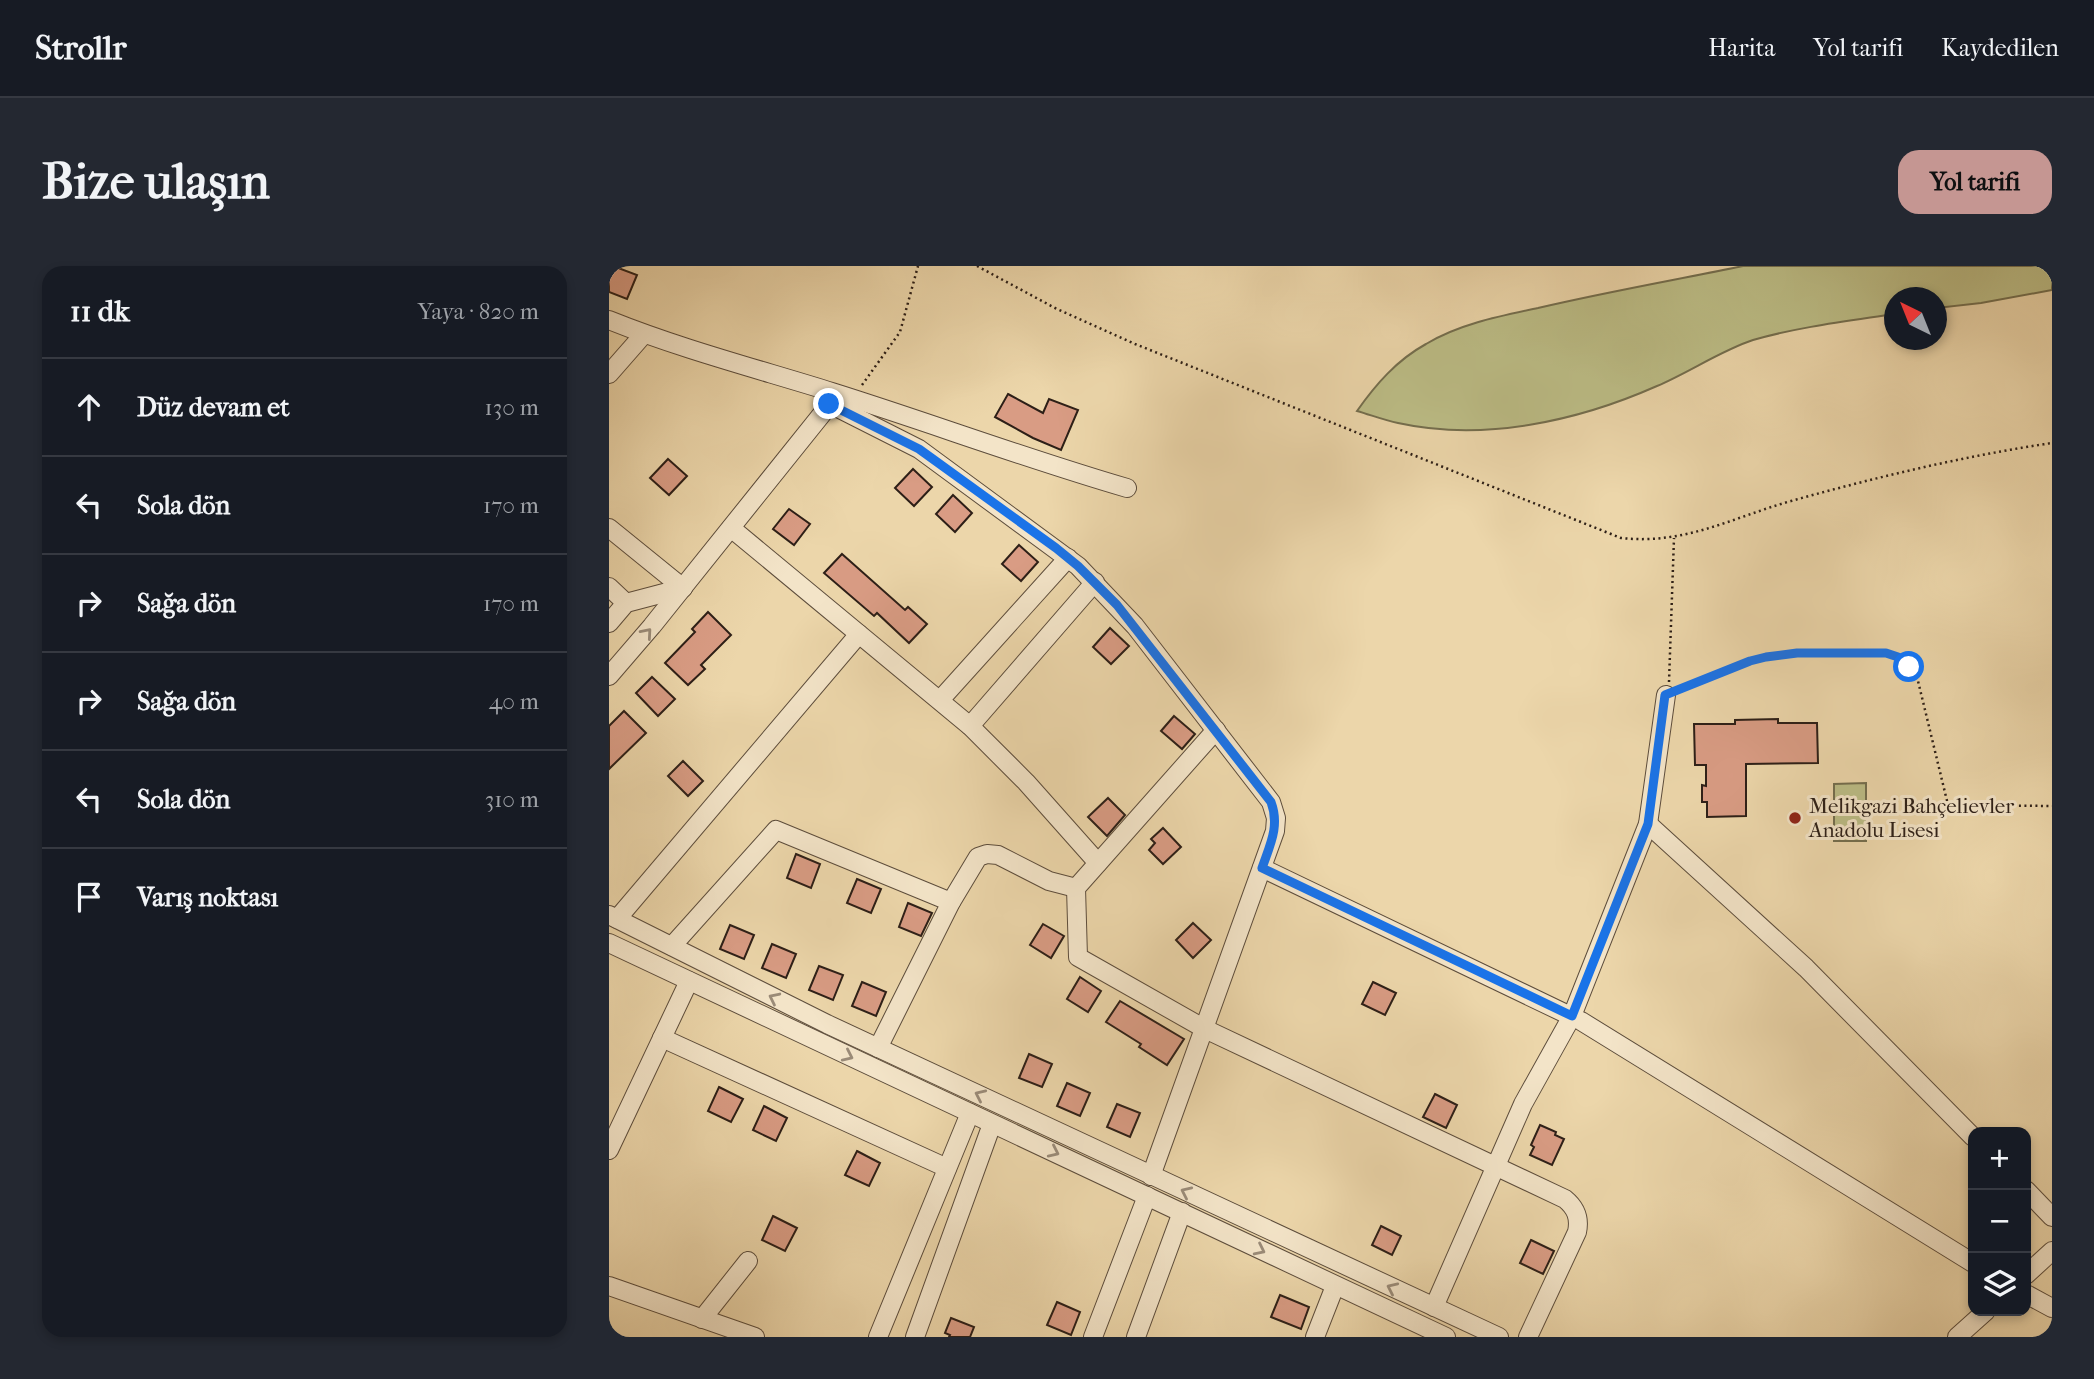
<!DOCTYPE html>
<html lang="tr">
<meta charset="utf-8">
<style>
body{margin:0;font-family:"IM FELL French Canon",serif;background:#242831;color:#f1f3f6}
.controls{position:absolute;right:21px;bottom:21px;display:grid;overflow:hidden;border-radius:14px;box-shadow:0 4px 10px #0003}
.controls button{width:63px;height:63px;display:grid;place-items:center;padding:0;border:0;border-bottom:2px solid #363941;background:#171b24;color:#f1f3f6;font:35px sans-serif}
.compass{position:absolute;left:1275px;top:21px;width:63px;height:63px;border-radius:50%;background:#171b24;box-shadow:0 4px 10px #0003;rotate:317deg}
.stop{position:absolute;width:21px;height:21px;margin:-16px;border:5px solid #1a73e8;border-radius:50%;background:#fff}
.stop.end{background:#1a73e8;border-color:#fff;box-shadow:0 2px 7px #0008}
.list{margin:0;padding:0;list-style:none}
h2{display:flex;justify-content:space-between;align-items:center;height:91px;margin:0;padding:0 28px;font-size:30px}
h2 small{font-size:23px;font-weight:400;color:#9ea1a6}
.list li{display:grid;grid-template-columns:46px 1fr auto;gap:21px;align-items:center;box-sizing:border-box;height:98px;padding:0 28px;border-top:2px solid #363941}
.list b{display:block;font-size:26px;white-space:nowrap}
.list em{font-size:23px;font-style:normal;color:#9ea1a6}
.icon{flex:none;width:38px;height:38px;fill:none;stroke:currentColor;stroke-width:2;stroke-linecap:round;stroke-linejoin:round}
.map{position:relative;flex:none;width:1443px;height:1071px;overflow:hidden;border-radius:21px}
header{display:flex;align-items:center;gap:42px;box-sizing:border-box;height:98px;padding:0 35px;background:#171b24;border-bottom:2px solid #363941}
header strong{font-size:33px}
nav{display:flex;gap:38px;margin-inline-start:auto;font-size:24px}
.intro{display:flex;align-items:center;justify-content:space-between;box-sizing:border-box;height:168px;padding:0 42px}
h1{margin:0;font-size:49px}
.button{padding:18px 32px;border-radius:21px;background:#c59692;color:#111;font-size:24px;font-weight:700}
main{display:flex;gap:42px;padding:0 42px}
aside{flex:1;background:#171b24;border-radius:21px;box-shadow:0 4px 10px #0003}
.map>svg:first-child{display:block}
</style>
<header>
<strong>Strollr</strong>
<nav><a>Harita</a><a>Yol tarifi</a><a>Kaydedilen</a></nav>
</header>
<div class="intro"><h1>Bize ulaşın</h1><a class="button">Yol tarifi</a></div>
<main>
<aside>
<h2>11 dk<small>Yaya · 820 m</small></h2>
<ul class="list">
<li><svg class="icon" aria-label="ahead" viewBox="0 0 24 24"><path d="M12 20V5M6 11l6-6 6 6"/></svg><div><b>Düz devam et</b></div><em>130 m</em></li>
<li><svg class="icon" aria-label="left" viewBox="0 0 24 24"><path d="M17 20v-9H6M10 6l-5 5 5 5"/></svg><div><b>Sola dön</b></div><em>170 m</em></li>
<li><svg class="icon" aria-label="right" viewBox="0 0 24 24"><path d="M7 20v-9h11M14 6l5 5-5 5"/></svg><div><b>Sağa dön</b></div><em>170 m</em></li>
<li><svg class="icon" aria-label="right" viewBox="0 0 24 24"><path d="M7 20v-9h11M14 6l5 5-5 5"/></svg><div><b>Sağa dön</b></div><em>40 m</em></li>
<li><svg class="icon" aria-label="left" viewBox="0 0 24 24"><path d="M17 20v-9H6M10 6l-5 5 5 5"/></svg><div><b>Sola dön</b></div><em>310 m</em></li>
<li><svg class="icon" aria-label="arrive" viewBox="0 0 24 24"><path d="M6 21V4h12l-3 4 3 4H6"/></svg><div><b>Varış noktası</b></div></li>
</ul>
</aside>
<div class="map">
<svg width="1443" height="1071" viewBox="0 0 1443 1071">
<rect width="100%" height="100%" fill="#ecd6aa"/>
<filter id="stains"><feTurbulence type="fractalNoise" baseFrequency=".00286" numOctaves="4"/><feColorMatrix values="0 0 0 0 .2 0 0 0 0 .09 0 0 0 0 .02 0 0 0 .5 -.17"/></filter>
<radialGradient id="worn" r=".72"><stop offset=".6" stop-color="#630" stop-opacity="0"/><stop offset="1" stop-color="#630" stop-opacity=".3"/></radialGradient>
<g fill="#bcbd86" stroke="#746e4e" stroke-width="2">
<path d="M 1134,0 L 1443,0 L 1443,24 L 1372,37 L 1328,42 L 1328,32 L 1286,32 L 1285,48 C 1239,55 1189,61 1144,74 C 1113,84 1079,107 1048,120 C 969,155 875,176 789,157 C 775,154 762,149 748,145 C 767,118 788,94 817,78 C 850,58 891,50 929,42 C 997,26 1066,14 1134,0 Z"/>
<path d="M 1257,517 L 1257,575 L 1225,575 L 1225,518 Z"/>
</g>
<g fill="#d99c84" stroke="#2d1f17" stroke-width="2">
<path d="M 4,0 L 28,9 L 18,33 L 0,26 L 0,10 Z"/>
<path d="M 399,128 L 434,147 L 440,133 L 469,144 L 452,184 L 424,172 L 386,151 Z"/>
<path d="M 59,193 L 78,210 L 60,229 L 41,212 Z"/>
<path d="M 304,203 L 323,221 L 305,240 L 286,222 Z"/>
<path d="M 344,229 L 363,247 L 346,266 L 327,248 Z"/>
<path d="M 180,243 L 201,258 L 185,279 L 164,263 Z"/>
<path d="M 410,279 L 429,296 L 412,315 L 393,298 Z"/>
<path d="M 233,288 L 296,344 L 299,341 L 318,358 L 300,377 L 268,347 L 265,350 L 215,307 Z"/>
<path d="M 99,346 L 122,369 L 92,399 L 96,403 L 79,419 L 56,397 L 86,366 L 83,363 Z"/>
<path d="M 501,362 L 520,380 L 502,398 L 484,381 Z"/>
<path d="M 43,411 L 66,433 L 49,450 L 27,427 Z"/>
<path d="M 15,445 L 37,467 L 0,503 L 0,460 Z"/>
<path d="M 565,450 L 586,468 L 573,483 L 552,465 Z"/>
<path d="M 1169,453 L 1169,457 L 1208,457 L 1209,497 L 1137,498 L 1137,550 L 1098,551 L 1098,536 L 1093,536 L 1093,519 L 1097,520 L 1097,499 L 1086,499 L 1085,458 L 1126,458 L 1126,454 Z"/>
<path d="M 74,495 L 94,515 L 79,530 L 59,510 Z"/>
<path d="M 499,532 L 516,549 L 498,570 L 479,551 Z"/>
<path d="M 554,562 L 572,581 L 554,598 L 540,584 L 546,577 L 542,573 Z"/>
<path d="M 187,588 L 211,598 L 202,622 L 178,612 Z"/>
<path d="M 248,613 L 272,623 L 262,647 L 238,637 Z"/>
<path d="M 299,637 L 323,647 L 312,670 L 290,661 Z"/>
<path d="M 584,657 L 602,674 L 584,692 L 567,674 Z"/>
<path d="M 434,658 L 455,670 L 442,692 L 421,679 Z"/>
<path d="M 121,659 L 145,669 L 135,693 L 111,683 Z"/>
<path d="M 163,678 L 187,688 L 177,712 L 153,702 Z"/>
<path d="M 210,700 L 234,709 L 224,734 L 200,724 Z"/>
<path d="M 471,711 L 492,725 L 479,746 L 458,733 Z"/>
<path d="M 253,716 L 277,726 L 267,750 L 243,740 Z"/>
<path d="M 764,716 L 787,727 L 776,749 L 753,738 Z"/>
<path d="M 511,735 L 575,773 L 558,799 L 530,781 L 532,778 L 497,756 Z"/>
<path d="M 420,788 L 443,798 L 433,821 L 410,812 Z"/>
<path d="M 458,817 L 481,827 L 471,850 L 448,840 Z"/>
<path d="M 110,821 L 134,833 L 122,856 L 99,845 Z"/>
<path d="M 826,828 L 848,839 L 837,862 L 814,851 Z"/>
<path d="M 508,838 L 531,847 L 521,871 L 498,861 Z"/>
<path d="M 155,840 L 178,852 L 167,875 L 144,864 Z"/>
<path d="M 931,859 L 947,866 L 946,869 L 955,873 L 943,899 L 921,889 L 925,881 L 922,879 Z"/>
<path d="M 248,885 L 271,897 L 260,920 L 236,909 Z"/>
<path d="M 164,950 L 188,962 L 176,985 L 153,974 Z"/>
<path d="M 772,960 L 792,970 L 783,989 L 763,979 Z"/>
<path d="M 922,974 L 945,985 L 934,1008 L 911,997 Z"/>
<path d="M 671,1029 L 700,1041 L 692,1063 L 662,1051 Z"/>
<path d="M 448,1036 L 471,1046 L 462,1069 L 438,1059 Z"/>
<path d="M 342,1052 L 365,1061 L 361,1071 L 340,1071 L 341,1069 L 336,1067 Z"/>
</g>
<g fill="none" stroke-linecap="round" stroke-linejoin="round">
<g stroke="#5d4d3c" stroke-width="20">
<g id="minor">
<path d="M 0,54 C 72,83 149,103 223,126 C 322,157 418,193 518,222"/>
<path d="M 0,108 L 35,68"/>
<path d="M 221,138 L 310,183 L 469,300 L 526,360 L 662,536 L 667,552 L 666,565 L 542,910"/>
<path d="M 0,262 L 74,322"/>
<path d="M 122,262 L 361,460 L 417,516 L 489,597"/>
<path d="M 0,321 L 17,337"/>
<path d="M 0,357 L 17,337 L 74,322"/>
<path d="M 0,410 L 43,360 L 221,138 L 225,129"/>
<path d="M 331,434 L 459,292"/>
<path d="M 361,460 L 486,316"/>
<path d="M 607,464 L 467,622 L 469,691 L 596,763 L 956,933 C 967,942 971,952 968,966 L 919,1071"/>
<path d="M 1039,558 L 1197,702 L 1364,871"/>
<path d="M 653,602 L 972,755 L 1364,997"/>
<path d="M 0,649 L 218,758 L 890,1071"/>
<path d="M 8,653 L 250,368"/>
<path d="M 0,677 L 837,1071"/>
<path d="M 63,680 L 167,564 L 342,636"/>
<path d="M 53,772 L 338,902"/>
<path d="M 269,782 L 342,636 L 369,591 L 378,588 L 389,589 L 440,615 L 467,622"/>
<path d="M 0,884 L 80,715"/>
<path d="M 1417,924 L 1443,951"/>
<path d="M 1417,1009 L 1443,985"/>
<path d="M 0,1020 L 146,1071"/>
<path d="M 1417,1028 L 1443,1042"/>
<path d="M 825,1041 L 914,838 L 963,750 L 1039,558 L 1057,429"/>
<path d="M 93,1053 L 139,995"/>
<path d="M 269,1071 L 361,847"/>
<path d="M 306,1071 L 383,858"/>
<path d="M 484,1071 L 538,930"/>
<path d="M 527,1071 L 573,946"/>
<path d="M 706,1071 L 726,1020"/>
<path d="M 1348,1071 L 1377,1045"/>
</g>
</g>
<g stroke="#2d1f17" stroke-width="2.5" stroke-dasharray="2 3.5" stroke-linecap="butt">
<path d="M 368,0 L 446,42 L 526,78 L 1012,272 C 1076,279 1122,252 1182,235 C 1268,211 1355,190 1443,177"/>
<path d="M 253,119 L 291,66 L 309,0"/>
<path d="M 1060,416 L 1065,272"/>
<path d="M 1069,424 L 1141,395 L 1172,389 L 1277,387 L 1283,389 L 1300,401 L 1309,415 L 1339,539 L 1443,540"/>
</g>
<use href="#minor" stroke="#f3e4c8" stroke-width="18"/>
</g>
<defs><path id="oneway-chevron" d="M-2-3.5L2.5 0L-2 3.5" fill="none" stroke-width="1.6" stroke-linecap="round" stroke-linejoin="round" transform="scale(1.75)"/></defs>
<g stroke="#9a8b78">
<use href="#oneway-chevron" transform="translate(38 367) rotate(-49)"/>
<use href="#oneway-chevron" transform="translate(165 732) rotate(-154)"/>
<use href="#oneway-chevron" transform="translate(239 790) rotate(25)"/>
<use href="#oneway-chevron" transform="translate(371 829) rotate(-155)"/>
<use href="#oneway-chevron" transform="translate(445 886) rotate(25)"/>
<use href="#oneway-chevron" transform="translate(577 926) rotate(-155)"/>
<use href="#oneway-chevron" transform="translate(651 984) rotate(26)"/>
<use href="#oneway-chevron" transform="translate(783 1022) rotate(-155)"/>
</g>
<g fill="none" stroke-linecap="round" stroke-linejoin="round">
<path stroke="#1a73e8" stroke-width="9" d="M 220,138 L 310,183 L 447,282 L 469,300 L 508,339 L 662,536 C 671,560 661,579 653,602 L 963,750 L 1039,558 L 1056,429 L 1141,395 L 1157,391 L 1188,387 L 1277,387 L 1289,391 L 1300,401"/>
</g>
<circle fill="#8f2418" stroke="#f3e4c8" stroke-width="2.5" cx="1186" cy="552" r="7"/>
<g text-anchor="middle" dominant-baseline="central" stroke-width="6" stroke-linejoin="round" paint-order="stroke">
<g font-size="21" fill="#2d1f17" stroke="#f3e4c8" text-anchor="start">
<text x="1200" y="540">Melikgazi Bahçelievler<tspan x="1200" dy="24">Anadolu Lisesi</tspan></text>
</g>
</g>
<rect width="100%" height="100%" filter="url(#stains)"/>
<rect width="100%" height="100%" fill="url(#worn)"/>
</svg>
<div class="controls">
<button>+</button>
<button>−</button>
<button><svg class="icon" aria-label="layers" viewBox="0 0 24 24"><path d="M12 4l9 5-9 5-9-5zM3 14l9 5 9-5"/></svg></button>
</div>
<svg class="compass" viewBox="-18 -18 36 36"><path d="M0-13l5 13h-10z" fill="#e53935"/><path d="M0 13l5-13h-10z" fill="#9ea1a6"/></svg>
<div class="stop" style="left:1300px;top:401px"></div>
<div class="stop end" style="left:220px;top:138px"></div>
</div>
</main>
